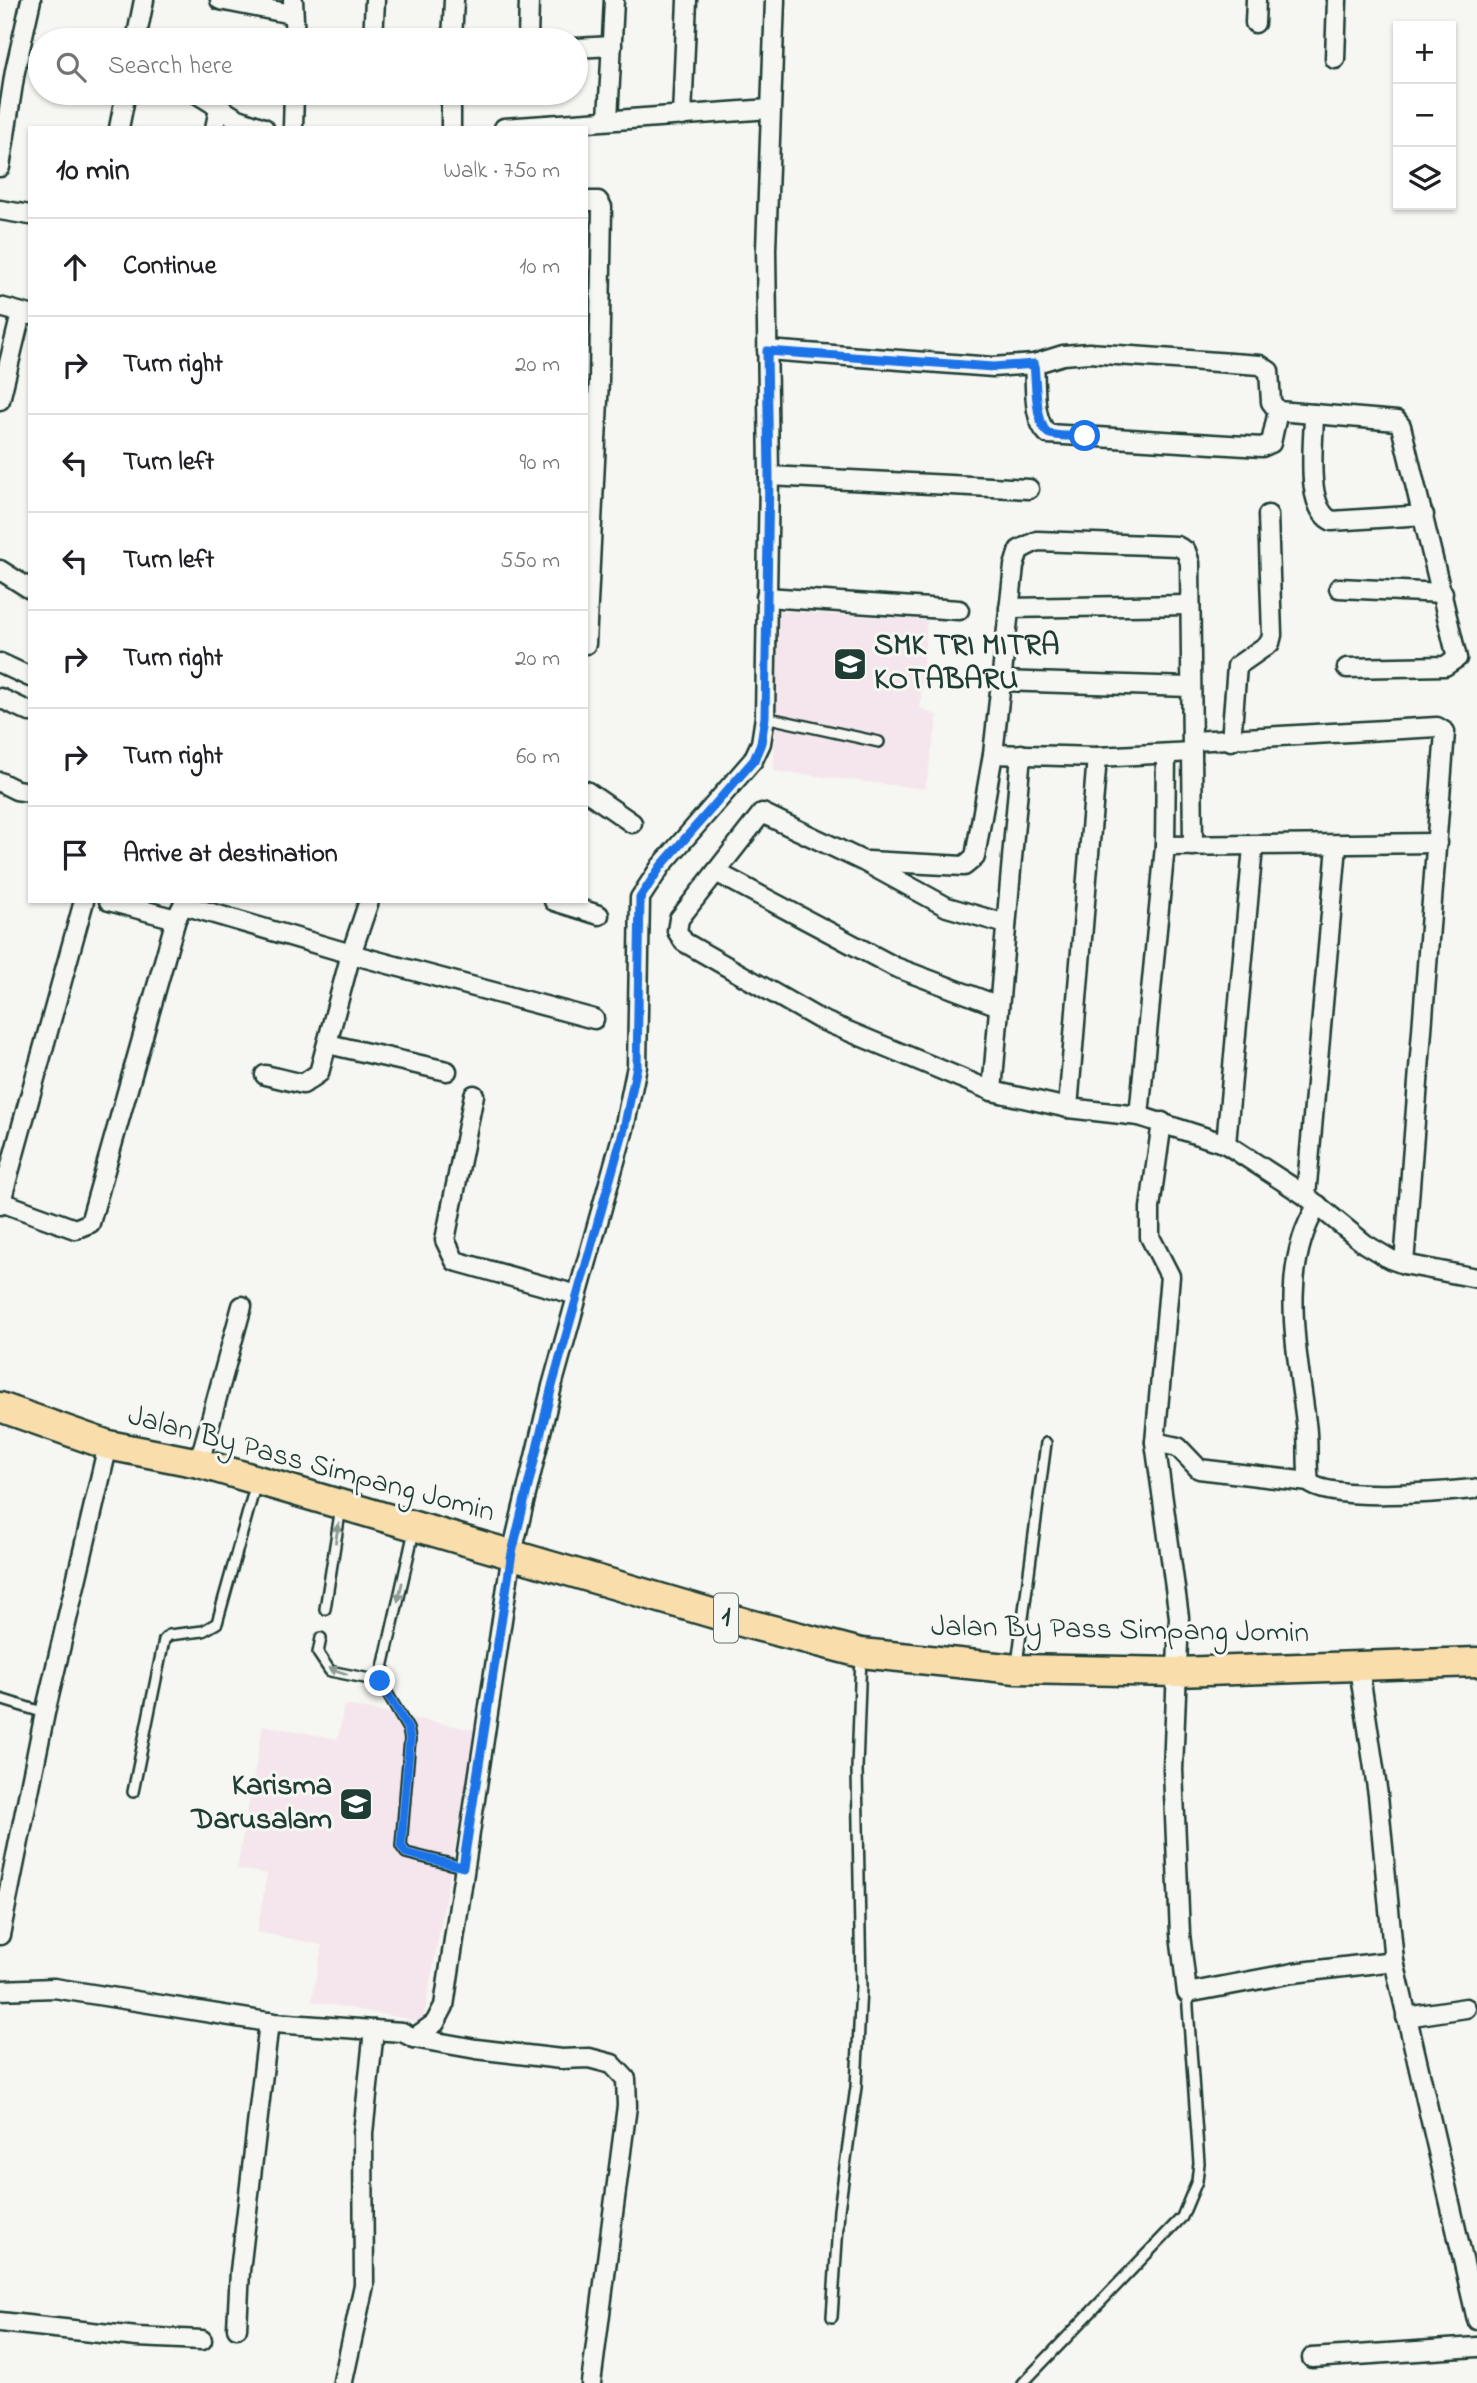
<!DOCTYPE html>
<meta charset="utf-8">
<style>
body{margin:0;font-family:"Indie Flower",sans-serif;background:#f6f6f6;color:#202124}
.controls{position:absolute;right:21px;top:21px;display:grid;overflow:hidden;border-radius:0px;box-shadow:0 2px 5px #0004}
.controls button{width:63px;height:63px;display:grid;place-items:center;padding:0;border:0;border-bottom:2px solid #e0e0e0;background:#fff;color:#202124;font:35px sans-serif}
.stop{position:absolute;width:21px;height:21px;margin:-16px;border:5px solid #1a73e8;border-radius:50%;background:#fff}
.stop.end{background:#1a73e8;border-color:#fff;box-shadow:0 2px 7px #0008}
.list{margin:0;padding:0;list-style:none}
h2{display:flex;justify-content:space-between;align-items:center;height:91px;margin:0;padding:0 28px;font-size:30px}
h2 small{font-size:23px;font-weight:400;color:#757577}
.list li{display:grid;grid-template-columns:46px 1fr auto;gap:21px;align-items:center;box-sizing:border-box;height:98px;padding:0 28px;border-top:2px solid #e0e0e0}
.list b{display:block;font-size:26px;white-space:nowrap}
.list em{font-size:23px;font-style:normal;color:#757577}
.icon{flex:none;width:38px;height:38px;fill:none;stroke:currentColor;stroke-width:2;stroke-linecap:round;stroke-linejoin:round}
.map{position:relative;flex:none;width:1477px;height:2383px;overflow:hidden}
.search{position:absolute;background:#fff;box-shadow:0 2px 5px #0004;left:28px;top:28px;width:560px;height:77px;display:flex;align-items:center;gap:18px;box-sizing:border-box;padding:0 24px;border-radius:38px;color:#757577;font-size:26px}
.panel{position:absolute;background:#fff;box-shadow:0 2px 5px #0004;left:28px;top:126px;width:560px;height:777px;border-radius:0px}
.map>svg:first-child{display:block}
</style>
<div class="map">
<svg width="1477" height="2383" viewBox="0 0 1477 2383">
<rect width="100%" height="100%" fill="#f6f6f2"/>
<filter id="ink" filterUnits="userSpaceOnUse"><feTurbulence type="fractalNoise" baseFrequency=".0143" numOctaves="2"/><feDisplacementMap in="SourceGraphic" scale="14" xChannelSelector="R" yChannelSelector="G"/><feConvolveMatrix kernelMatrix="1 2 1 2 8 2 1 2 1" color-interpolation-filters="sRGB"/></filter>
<g filter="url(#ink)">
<g fill="#f5e6ed">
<path d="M 777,611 L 927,620 L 920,708 L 938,716 L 925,789 L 774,771 Z"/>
<path d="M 344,1705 L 476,1730 L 423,2022 L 312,2001 L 322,1945 L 257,1932 L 267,1874 L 237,1869 L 263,1725 L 338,1739 Z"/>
</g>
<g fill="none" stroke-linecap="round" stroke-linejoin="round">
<g stroke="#1f3d34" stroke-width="14">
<g id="service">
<path d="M 765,717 L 879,742"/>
<path d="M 414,1531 L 380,1681 L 408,1729 L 410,1739 L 401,1846 L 406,1853 L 463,1867"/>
<path d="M 325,1609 L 341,1507"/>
<path d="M 321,1638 L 318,1653 L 330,1671 L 380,1681"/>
<path d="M 1017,1664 L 1046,1443"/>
<path d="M 0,1699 L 45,1713"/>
<path d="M 133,1792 L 164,1640 L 169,1635 L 203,1631 L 217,1623 L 256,1483"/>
<path d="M 832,2317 L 839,2210 L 856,2087 L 861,1987 L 857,1769 L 861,1655"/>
<path d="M 1023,2383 L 1182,2217 L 1197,2181 L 1199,2163 L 1187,1993"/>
</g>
</g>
<g stroke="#1f3d34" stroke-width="23">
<g id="minor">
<path d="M 220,0 L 292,14"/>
<path d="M 293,0 L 295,40"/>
<path d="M 1255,23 L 1256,0"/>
<path d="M 136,40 L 144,0"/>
<path d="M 373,40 L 375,0"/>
<path d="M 452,40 L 454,0"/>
<path d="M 528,40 L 529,0"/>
<path d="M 576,48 L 612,46"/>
<path d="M 1335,59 L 1337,0"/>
<path d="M 196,93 L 236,118 L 264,128"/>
<path d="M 682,116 L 687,0"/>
<path d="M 608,120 L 614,0"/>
<path d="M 119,128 L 126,93"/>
<path d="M 215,128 L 219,109"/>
<path d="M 293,128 L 294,93"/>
<path d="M 451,128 L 451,93"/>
<path d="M 504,128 L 770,109"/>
<path d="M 0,167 L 15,71 L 31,0"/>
<path d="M 586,201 L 598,201 L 602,207 L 599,380 L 586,644"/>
<path d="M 0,210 L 30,215"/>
<path d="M 0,307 L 30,315"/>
<path d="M 767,350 L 993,367 L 1034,364 L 1063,355 L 1089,353 L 1260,365 L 1269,371 L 1271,402 L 1278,411 L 1397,421 L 1401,426 L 1457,658 L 1445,666 L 1347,668"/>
<path d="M 1034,364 C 1036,385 1032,419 1048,434 L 1262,447 L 1271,443 L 1278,411"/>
<path d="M 0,400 L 21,314"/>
<path d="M 1314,414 C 1314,442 1304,508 1332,521 L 1424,515"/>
<path d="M 769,476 L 1029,489"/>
<path d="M 0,570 L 30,589"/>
<path d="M 1339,588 L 1443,593"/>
<path d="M 766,597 L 959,610"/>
<path d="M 1009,608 L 1188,605"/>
<path d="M 0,663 L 30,677"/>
<path d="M 1002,681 L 1190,687"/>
<path d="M 0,698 L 30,712"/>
<path d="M 1193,741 L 1437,727 L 1445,732 L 1404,1264"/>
<path d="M 1231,741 L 1237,666 L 1270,643 L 1272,635 L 1268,515"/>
<path d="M 993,754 L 1097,757 L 1192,752"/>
<path d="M 0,782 L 16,790 L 30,792"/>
<path d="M 586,791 L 632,823"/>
<path d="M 1165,846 L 1437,843"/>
<path d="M 868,861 L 964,866 L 975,857 L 993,754 L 1014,566 L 1019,550 L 1037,541 L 1177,546 L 1186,551 L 1190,563 L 1193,846"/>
<path d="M 716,872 L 895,967 L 999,1006"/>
<path d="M 109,901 L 176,919"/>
<path d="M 554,901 L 599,915"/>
<path d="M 184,905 L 351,954 L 594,1019"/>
<path d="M 1006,924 L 947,907 L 863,861 L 762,813 L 679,919 L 677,931 L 684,942 L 819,1019 L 992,1091 L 1068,1108 L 1139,1116 L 1226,1144 L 1306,1196 L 1365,1244 L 1390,1259 L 1404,1264 L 1477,1278"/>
<path d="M 328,1044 L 447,1071"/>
<path d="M 265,1075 L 303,1084 L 319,1073 L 351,954 L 369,901"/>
<path d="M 992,1091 L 1021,754"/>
<path d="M 474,1095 L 445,1240 L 455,1261 L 577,1295"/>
<path d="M 1068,1108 L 1097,757"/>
<path d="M 1139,1116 L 1165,846 L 1166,754"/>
<path d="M 1162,1122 L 1150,1208 L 1150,1237 L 1170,1276 L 1155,1442 L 1179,1617 L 1173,1770 L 1180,1934 L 1187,1993 L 1293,1973 L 1394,1961"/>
<path d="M 1226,1144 L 1253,847"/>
<path d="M 1306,1196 L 1337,846"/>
<path d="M 1,1202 L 75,1229 L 90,1223 L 176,919 L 185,901"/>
<path d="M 0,1205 L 84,901"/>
<path d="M 1318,1205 C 1277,1268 1298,1354 1306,1423 C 1309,1442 1306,1463 1309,1482 C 1328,1502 1444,1492 1473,1489"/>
<path d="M 1155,1442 L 1178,1447 L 1199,1469 L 1309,1482"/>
<path d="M 199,1463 L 242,1306"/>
<path d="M 1359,1668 L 1378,1795 L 1394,1961 L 1477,2320"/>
<path d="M 0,1935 L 45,1713 L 108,1445"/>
<path d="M 0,1990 L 54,1988 L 274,2023 L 402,2032 L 414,2038 L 435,2023 L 444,2006 L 512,1553 L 552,1386 L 624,1129 L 637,1066 L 640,898 L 661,866 L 753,760 L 761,743 L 765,717 L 769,476 L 766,249 L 775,0"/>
<path d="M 1406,2017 L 1466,2008"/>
<path d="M 414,2038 L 476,2049 L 561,2059 L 589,2058 L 612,2064 L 626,2079 L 627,2106 L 591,2383"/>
<path d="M 0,2322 L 137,2337 L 202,2340"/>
<path d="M 237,2328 L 240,2271 L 269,2022"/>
<path d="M 1312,2358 L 1477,2347"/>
<path d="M 343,2381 L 364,2285 L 363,2133 L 374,2030"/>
</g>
</g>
<g stroke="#1f3d34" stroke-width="33">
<path id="trunk" d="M 0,1407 L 108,1445 L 199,1463 L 749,1624 L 861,1653 L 1016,1669 L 1177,1672 L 1477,1662"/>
</g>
<use href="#service" stroke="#f6f6f2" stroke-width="9"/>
<use href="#minor" stroke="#f6f6f2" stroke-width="18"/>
<use href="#trunk" stroke="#f9deab" stroke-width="28"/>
</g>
<defs><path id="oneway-solid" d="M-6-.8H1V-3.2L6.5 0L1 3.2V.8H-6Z" transform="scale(1.75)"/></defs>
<g fill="#8a9a93">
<use href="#oneway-solid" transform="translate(337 1533) rotate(-81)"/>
<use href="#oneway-solid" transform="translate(400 1592) rotate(103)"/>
<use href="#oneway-solid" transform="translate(338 1671) rotate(-162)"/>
</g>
</g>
<g fill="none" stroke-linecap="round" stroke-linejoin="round" filter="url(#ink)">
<path stroke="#1a73e8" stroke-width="9" d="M 380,1681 L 408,1729 L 410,1739 L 401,1846 L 406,1853 L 463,1867 L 512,1553 L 552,1386 L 624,1129 L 637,1066 L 640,898 L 661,866 L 754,760 L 761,743 L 765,717 L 769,476 L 767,351 L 993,367 L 1034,364 C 1036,379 1035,429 1050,434 C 1060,437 1074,436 1085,436"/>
</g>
<defs>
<g id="school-square" transform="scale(1.75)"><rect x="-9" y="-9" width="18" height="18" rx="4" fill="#1f3d34" stroke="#f6f6f2"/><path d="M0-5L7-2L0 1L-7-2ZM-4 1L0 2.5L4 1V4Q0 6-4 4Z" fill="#fff"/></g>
</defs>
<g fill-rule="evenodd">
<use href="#school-square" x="850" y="664"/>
<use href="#school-square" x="356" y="1804"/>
</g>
<g text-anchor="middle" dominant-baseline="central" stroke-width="6" stroke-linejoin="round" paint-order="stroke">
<rect fill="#f6f6f2" stroke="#60746d" stroke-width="2" x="714" y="1593.5" width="24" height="49" rx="5"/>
<g font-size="28" font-weight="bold" fill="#1f3d34">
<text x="726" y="1618">1</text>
</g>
<g font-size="30" font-weight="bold" fill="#1f3d34" stroke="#f6f6f2" text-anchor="start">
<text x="874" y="647">SMK TRI MITRA<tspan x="874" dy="34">KOTABARU</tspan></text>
<text x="332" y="1787" text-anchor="end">Karisma<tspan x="332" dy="34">Darusalam</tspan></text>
</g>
<g font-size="30" fill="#1f3d34" stroke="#f6f6f2">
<text transform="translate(311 1465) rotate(15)">Jalan By Pass Simpang Jomin</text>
<text transform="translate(1120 1631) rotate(1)">Jalan By Pass Simpang Jomin</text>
</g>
</g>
</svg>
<div class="controls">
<button>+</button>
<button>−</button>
<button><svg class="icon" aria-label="layers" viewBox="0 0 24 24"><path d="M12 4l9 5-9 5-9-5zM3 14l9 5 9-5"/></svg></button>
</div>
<div class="stop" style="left:1085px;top:436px"></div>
<div class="stop end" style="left:380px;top:1681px"></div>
<div class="search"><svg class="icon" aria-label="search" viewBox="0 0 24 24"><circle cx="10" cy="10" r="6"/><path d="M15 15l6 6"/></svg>Search here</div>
<section class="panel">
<h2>10 min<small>Walk · 750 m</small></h2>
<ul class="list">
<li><svg class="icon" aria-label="ahead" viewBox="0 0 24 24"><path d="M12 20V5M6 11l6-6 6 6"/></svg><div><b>Continue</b></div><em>10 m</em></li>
<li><svg class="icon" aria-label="right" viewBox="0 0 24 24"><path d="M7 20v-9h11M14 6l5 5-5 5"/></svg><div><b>Turn right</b></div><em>20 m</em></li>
<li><svg class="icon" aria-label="left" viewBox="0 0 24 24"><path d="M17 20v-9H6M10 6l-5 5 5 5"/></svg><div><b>Turn left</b></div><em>90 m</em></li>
<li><svg class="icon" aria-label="left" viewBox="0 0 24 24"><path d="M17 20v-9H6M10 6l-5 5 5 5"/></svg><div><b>Turn left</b></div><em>550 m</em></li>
<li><svg class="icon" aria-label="right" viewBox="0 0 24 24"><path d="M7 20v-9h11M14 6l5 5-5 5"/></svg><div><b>Turn right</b></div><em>20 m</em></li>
<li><svg class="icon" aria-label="right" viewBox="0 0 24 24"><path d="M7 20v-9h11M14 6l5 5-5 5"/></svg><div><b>Turn right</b></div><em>60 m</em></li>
<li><svg class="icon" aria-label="arrive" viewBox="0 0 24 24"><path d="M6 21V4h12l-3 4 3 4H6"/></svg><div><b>Arrive at destination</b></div></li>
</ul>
</section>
</div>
